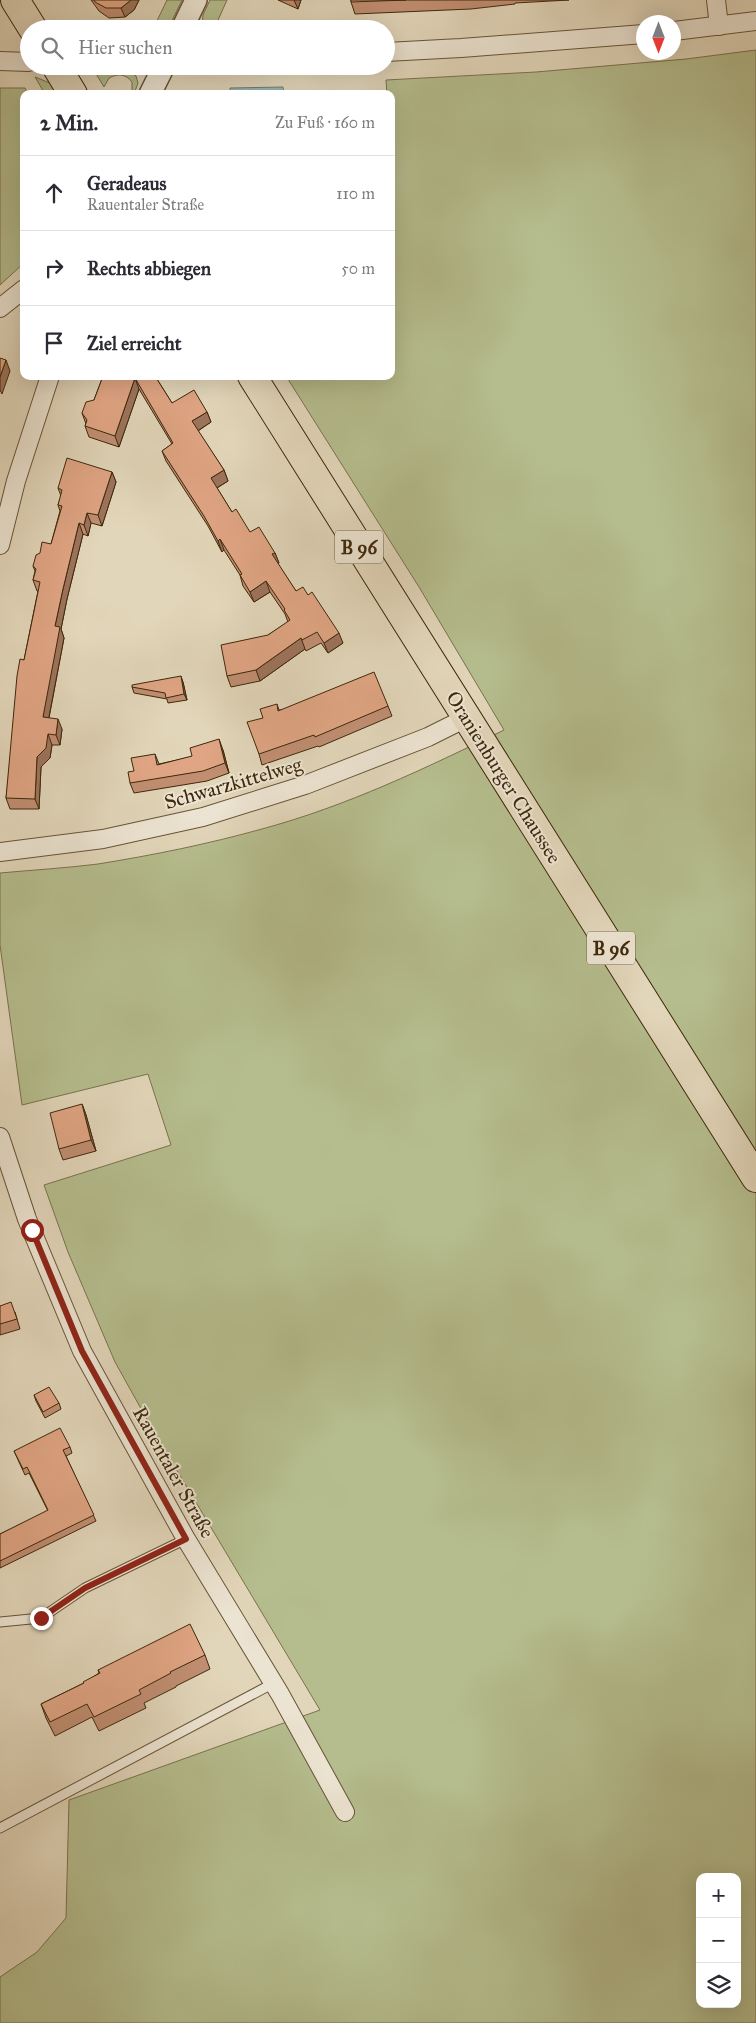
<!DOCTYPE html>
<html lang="de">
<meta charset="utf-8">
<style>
body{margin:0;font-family:"IM FELL Great Primer",serif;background:#f7f7f7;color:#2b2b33}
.controls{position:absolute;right:15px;bottom:15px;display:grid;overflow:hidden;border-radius:10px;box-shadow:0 5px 20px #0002}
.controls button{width:45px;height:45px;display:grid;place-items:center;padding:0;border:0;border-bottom:1px solid #e1e1e2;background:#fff;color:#2b2b33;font:25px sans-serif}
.compass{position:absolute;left:636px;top:15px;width:45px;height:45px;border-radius:50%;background:#fff;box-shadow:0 5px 20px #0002;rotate:180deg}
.stop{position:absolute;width:15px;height:15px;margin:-11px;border:4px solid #8f2418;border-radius:50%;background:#fff}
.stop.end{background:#8f2418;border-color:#fff;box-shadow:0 1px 5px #0008}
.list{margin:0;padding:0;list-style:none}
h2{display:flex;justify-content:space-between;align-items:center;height:65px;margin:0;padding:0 20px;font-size:21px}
h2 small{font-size:16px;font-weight:400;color:#7c7c81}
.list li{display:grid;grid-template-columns:32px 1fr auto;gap:15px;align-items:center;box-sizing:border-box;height:75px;padding:0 20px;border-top:1px solid #e1e1e2}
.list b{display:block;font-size:19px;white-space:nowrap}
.list p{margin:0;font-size:16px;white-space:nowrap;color:#7c7c81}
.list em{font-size:16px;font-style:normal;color:#7c7c81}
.icon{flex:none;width:28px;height:28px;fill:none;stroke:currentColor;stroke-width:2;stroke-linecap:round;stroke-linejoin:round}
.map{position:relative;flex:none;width:756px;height:2023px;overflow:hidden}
.search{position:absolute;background:#fff;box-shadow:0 5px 20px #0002;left:20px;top:20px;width:375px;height:55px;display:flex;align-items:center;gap:12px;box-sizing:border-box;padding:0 18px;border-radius:28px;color:#7c7c81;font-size:19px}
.panel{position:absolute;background:#fff;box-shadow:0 5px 20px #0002;left:20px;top:90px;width:375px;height:290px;border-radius:10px}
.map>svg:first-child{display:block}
</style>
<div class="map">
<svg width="756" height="2023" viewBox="0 0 756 2023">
<rect width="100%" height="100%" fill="#e2d6ba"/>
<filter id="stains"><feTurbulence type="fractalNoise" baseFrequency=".004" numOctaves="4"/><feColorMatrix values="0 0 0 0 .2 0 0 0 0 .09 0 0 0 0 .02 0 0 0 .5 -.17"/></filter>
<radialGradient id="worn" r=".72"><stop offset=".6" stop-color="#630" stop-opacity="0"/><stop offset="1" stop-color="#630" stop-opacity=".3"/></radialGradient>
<g fill="#b5bd8e" stroke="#7a724c" fill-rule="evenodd">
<path d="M 167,0 L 182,0 L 168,29 L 153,29 Z"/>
<path d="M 210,0 L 227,0 L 214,29 L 202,27 L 203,15 Z"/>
<path d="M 756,50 L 756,2023 L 0,2023 L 0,1977 L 37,1952 L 66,1918 L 69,1800 L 320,1710 L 154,1432 L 115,1362 L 68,1252 L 44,1185 L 171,1145 L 148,1074 L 22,1105 L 0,945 L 0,873 C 33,870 66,868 98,864 C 154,855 208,844 262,829 C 347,806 426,768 504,730 L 419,587 L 286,376 L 391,376 L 391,220 L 394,219 L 391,177 L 391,94 L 387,94 L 386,80 L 536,72 L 686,59 ZM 700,1877 L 737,1877 L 737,2004 L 700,2004 Z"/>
<path d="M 110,70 L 128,71 L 136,76 L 138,83 L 134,94 L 132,94 L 132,82 C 126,74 118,73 109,78 L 104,87 L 95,72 Z"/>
<path d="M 35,77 L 50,83 L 57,94 L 45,94 Z"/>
<path d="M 0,88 L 25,88 L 28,94 L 24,94 L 24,263 L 0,285 Z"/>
</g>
<path fill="#95b8b5" stroke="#727e71" d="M 283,87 L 284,94 L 230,94 L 230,88 Z"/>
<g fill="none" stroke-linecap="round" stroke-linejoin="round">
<g stroke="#675437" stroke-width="11">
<g id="service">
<path d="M 0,1622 L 41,1618 L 85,1588 L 186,1539"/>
<path d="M 0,1828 L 274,1683"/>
</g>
</g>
<g stroke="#675437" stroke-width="20">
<g id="minor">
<path d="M 716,0 L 719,26"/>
<path d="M 674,31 L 756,21"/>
<path d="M 386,52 L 461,48 L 644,34"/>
<path d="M 0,61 L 29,62"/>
<path d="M 0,308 L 24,289"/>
<path d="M 0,545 L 16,481 L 50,376"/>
<path d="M 0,852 L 103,839 L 203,817 L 305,785 L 428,737 L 466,718"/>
<path d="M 0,1137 L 27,1219 L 82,1351 L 186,1539 L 280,1694 L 345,1812"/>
</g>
</g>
<g stroke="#675437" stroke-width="24">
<g id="tertiary">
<path d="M 182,29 L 196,0"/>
<path d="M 150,94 L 164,66"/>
</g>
</g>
<g stroke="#3e280b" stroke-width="30">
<g id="primary">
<path d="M 15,0 L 33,29"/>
<path d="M 56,66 L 73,94"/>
<path d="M 252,376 L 756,1178"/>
</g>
</g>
<use href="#service" stroke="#ece4d2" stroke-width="9"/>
<use href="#minor" stroke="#ece4d2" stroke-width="18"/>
<use href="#tertiary" stroke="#ece4d2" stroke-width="21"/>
<use href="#primary" stroke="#e2d6ba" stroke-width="28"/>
</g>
<g fill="#c18e72" stroke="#3e280b">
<path d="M 91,0 L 139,0 L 134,10 L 125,17 L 109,18 L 99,11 Z"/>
<path d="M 278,0 L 301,0 L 298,9 Z"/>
<path d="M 351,0 L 569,0 L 515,3 L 515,4 L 471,9 L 355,14 L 351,2 Z"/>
<path d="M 101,376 L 155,376 L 172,403 L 207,412 L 211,422 L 198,431 L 224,470 L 228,481 L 217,488 L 232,512 L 250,532 L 275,553 L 279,563 L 278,564 L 296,591 L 308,595 L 343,643 L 328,653 L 321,643 L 306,651 L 305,649 L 260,681 L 231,687 L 227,676 L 268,635 L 288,622 L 285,614 L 270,592 L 254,602 L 243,586 L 240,575 L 224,550 L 222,552 L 208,526 L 166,461 L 162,451 L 172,444 L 139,389 L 119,447 L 89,437 L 85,426 L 86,424 L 82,413 L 94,400 L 102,379 Z"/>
<path d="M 112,472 L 116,482 L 102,526 L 91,523 L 88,536 L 83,534 L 67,599 L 61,629 L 64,638 L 49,718 L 62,729 L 60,745 L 52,745 L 50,758 L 41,767 L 39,809 L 10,809 L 6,798 L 24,660 L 38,591 L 37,591 L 33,580 L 35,571 L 33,566 L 51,544 L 60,511 L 58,505 L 61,496 L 58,488 Z"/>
<path d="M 183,682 L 187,700 L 168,703 L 167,699 L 134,693 L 132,687 Z"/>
<path d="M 277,704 L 279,710 L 388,706 L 392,716 L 319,747 L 318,746 L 262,765 L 259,754 L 263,718 Z"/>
<path d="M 223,750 L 229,773 L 207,781 L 134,793 L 130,783 L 155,754 L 159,764 Z"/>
<path d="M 82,1104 L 86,1115 L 96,1151 L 63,1160 L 59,1149 Z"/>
<path d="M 0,1306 L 15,1312 L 20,1329 L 0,1335 Z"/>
<path d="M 34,1395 L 59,1403 L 61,1409 L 45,1418 L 36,1401 Z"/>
<path d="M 70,1447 L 72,1453 L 66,1456 L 96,1521 L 0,1568 L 0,1534 L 48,1511 L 29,1473 L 25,1475 L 14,1451 Z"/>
<path d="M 205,1655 L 210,1669 L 176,1686 L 176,1687 L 144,1703 L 146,1708 L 99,1731 L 92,1717 L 55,1736 L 46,1718 L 41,1704 L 84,1683 L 99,1673 L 98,1670 Z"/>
</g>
<g fill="#9d745c" stroke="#3e280b">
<path d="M 131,0 L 139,0 L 134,10 L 125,17 L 121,8 Z"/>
<path d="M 294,0 L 301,0 L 298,9 Z"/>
<path d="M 6,360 L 10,371 L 2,394 L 0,390 L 0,377 Z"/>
<path d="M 135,378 L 139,389 L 119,447 L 115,436 Z"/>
<path d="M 207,412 L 211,422 L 196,432 L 192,421 Z"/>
<path d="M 224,470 L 228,481 L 215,489 L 211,478 Z"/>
<path d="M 112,472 L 116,482 L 102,526 L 98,515 Z"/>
<path d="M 87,513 L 91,523 L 88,536 L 84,525 Z"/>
<path d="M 79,523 L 83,534 L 67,599 L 61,629 L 64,638 L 47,727 L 43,717 L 55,626 L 63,589 Z"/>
<path d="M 220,539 L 224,550 L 222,552 L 218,541 Z"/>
<path d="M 275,553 L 279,563 L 276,565 L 272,554 Z"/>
<path d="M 266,581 L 270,592 L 254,602 L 250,592 Z"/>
<path d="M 339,633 L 343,643 L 328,653 L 324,643 Z"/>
<path d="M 301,638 L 305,649 L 260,681 L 256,670 Z"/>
<path d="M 181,676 L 183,682 L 187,700 L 184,694 Z"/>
<path d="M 58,719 L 62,729 L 60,745 L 56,735 Z"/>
<path d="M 48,734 L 52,745 L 50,758 L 41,767 L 39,809 L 35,799 L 37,757 Z"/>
<path d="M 219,739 L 223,750 L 229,773 L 225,763 Z"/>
<path d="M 82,1104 L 86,1115 L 96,1151 L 91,1140 Z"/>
</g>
<g fill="#e0a584" stroke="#3e280b">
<path d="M 94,0 L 131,0 L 121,8 L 106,8 L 95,2 Z"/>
<path d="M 351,0 L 406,0 L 351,2 Z"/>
<path d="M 0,358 L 6,360 L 0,377 Z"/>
<path d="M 103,376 L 155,376 L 172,403 L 194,390 L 207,412 L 192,421 L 224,470 L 211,478 L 232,512 L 236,509 L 250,532 L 259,527 L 275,553 L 272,554 L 296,591 L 303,587 L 308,595 L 312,592 L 339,633 L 324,643 L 317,632 L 302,640 L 301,638 L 256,670 L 227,676 L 221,645 L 268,635 L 290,620 L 284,610 L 285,609 L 266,581 L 250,592 L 240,575 L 242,574 L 220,539 L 218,541 L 204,516 L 162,451 L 173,443 L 135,378 L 115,436 L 85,426 L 87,420 L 82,413 L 86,402 L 94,400 Z"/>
<path d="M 67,458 L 112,472 L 98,515 L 87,513 L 84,525 L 79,523 L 63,589 L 55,626 L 60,627 L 43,717 L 58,719 L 56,735 L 48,734 L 46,748 L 37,757 L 35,799 L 6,798 L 17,676 L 20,659 L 24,660 L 40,582 L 33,580 L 36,569 L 33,566 L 36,555 L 40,553 L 42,542 L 51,544 L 62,506 L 58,505 L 62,490 L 58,488 Z"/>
<path d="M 374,672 L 388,706 L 315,737 L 314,735 L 259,754 L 247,722 L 263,718 L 260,709 L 277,704 L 278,711 Z"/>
<path d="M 181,676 L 184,694 L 166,698 L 165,693 L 132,687 L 132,685 Z"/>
<path d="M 219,739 L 225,763 L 203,771 L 130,783 L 128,772 L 134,771 L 131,758 L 155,754 L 157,765 L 192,756 L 190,748 Z"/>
<path d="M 82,1104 L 91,1140 L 59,1149 L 50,1113 Z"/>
<path d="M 11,1302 L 17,1319 L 0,1324 L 0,1306 Z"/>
<path d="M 49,1387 L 59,1403 L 43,1412 L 34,1395 Z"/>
<path d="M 60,1428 L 70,1447 L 63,1450 L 94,1515 L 0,1561 L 0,1534 L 48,1510 L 27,1467 L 23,1469 L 14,1451 Z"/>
<path d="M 190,1624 L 205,1655 L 170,1672 L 171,1673 L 139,1690 L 141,1694 L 94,1717 L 87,1704 L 50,1722 L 41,1704 L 84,1683 L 83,1682 L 100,1673 L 98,1670 Z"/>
</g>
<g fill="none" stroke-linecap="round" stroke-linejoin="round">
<path stroke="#8f2418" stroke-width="6" d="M 32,1230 L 82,1351 L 186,1539 L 85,1588 L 41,1618"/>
</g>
<g text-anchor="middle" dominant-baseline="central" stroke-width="4" stroke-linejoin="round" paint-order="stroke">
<g fill="#ece4d2" stroke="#726047" stroke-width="1">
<rect x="335" y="530.5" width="48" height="33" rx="4"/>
<rect x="587" y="931.5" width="48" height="33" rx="4"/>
</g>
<g font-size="19" font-weight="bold" fill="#3e280b">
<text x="359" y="547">B 96</text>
<text x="611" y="948">B 96</text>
</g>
<g font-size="20" fill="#3e280b" stroke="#ece4d2">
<text transform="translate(504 777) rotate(58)">Oranienburger Chaussee</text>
<text transform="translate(233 783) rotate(-16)">Schwarzkittelweg</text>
<text transform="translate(174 1472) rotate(61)">Rauentaler Straße</text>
</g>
</g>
<rect width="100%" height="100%" filter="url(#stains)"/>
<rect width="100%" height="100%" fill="url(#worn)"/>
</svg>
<div class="controls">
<button>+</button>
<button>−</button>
<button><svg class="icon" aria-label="layers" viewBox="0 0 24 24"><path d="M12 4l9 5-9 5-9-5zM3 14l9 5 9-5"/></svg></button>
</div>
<svg class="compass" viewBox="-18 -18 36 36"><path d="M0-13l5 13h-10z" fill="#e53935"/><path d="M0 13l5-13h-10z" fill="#7c7c81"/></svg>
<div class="stop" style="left:32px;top:1230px"></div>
<div class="stop end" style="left:41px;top:1618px"></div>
<div class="search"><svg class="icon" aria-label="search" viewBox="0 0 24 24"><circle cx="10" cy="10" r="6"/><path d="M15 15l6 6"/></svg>Hier suchen</div>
<section class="panel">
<h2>2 Min.<small>Zu Fuß · 160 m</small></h2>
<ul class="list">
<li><svg class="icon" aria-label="ahead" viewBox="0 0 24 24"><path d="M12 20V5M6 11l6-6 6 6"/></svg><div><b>Geradeaus</b><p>Rauentaler Straße</p></div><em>110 m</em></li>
<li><svg class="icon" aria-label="right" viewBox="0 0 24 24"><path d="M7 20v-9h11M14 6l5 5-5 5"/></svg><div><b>Rechts abbiegen</b></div><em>50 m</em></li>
<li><svg class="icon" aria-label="arrive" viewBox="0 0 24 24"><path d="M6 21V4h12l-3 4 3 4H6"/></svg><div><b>Ziel erreicht</b></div></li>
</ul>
</section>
</div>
